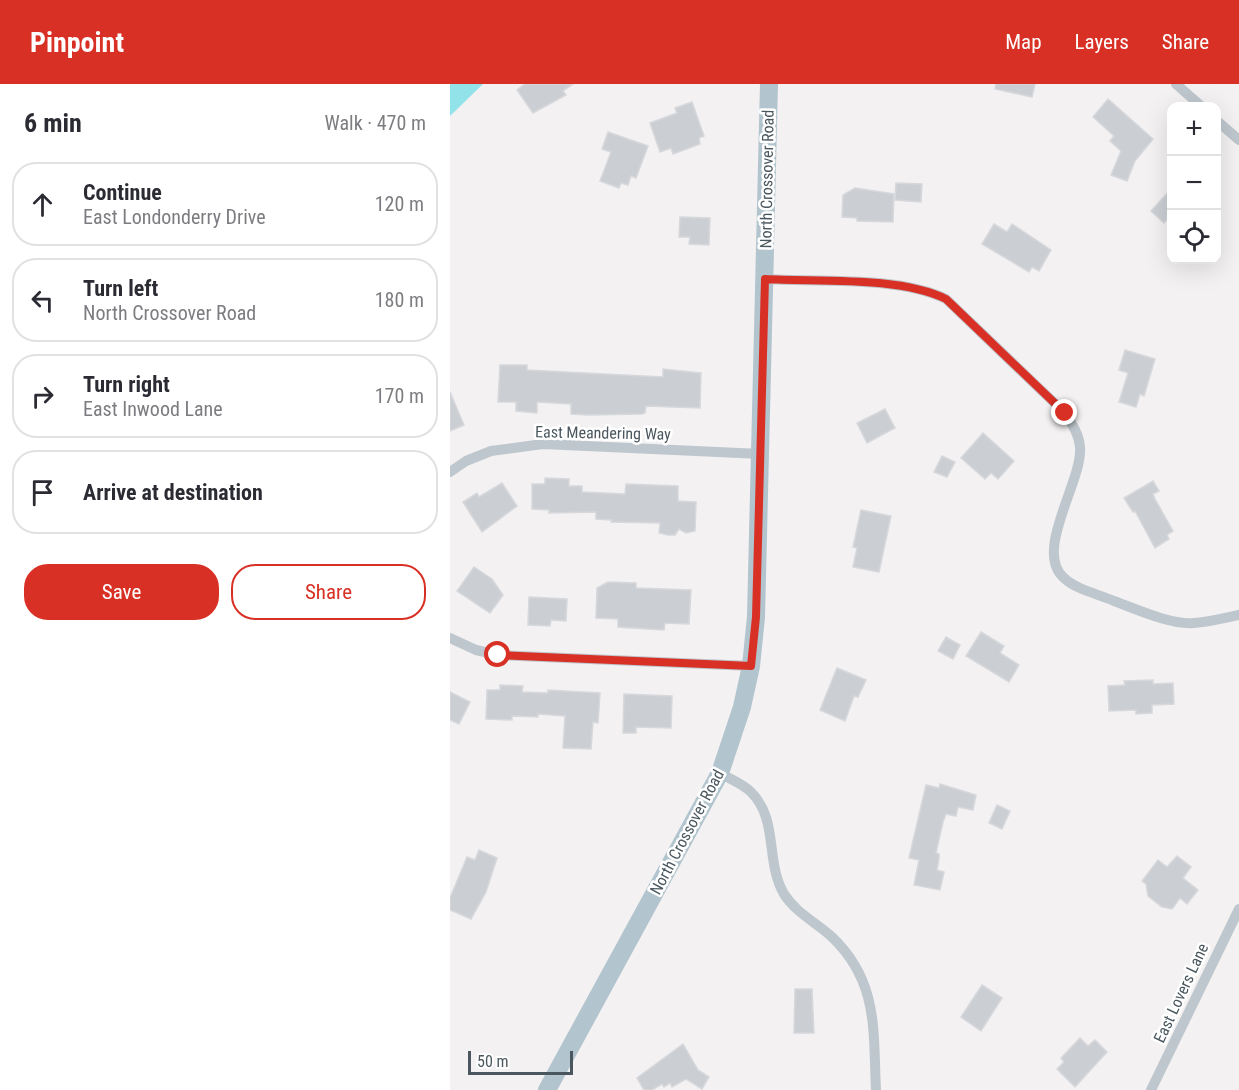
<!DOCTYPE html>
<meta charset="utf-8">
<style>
body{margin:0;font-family:"Roboto Condensed",sans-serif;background:#f2f2f3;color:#2b2b33}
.controls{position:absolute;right:18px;top:18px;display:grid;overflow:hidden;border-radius:12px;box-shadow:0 6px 24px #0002}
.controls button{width:54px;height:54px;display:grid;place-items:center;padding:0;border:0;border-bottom:2px solid #e1e1e2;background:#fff;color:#2b2b33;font:30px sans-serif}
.scale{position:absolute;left:18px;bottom:15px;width:105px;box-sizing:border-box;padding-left:6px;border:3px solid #4a575e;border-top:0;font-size:16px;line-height:21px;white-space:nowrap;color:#4a575e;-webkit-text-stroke:4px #fff;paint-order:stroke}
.stop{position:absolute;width:18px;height:18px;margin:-14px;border:4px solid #d93025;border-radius:50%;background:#fff}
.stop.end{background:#d93025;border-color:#fff;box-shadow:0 2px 6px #0008}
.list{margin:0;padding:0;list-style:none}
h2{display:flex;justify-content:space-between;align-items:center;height:78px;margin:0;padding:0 24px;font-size:26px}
h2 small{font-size:20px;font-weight:400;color:#7c7c81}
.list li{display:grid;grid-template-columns:39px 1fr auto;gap:18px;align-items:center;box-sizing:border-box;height:84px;margin:0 12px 12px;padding:0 12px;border:2px solid #e1e1e2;border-radius:24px}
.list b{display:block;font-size:22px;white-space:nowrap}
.list p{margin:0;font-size:20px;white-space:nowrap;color:#7c7c81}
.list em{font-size:20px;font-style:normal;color:#7c7c81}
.actions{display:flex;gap:12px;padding:18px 24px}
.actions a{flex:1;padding:14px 0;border:2px solid #d93025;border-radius:24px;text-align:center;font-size:21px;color:#d93025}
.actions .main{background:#d93025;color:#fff}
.icon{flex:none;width:33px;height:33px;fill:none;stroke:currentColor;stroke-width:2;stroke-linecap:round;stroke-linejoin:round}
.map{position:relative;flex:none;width:789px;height:1006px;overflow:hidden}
header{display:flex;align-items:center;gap:36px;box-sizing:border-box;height:84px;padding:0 30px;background:#d93025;color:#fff}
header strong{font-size:28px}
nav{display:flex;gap:33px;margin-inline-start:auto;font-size:21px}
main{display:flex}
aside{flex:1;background:#fff}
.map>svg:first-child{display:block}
</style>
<header>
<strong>Pinpoint</strong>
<nav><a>Map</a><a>Layers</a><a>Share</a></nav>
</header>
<main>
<aside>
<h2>6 min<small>Walk · 470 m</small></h2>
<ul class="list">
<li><svg class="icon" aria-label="ahead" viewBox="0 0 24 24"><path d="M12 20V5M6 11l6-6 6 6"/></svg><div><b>Continue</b><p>East Londonderry Drive</p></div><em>120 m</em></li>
<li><svg class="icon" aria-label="left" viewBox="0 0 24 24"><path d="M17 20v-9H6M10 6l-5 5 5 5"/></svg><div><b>Turn left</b><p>North Crossover Road</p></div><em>180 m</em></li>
<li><svg class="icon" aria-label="right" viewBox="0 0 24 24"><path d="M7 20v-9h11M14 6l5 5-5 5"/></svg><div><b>Turn right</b><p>East Inwood Lane</p></div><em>170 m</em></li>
<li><svg class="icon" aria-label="arrive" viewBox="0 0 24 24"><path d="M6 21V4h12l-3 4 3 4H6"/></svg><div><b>Arrive at destination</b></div></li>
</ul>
<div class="actions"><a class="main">Save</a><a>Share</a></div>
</aside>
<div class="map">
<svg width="789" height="1006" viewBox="0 0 789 1006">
<rect width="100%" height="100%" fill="#f3f1f2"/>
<path fill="#91e3e9" d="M 0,0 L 33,0 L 0,32 Z"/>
<g fill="#cbcfd3" stroke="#d6d8dc" stroke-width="1.5">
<path d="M 75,0 L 123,0 L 113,7 L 116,11 L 83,29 L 67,6 Z"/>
<path d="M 546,0 L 585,0 L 582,13 L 545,5 Z"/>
<path d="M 658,15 L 703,55 L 685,77 L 677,97 L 661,91 L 671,67 L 660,57 L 664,52 L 643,33 Z"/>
<path d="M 242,18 L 254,52 L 249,54 L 250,60 L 223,70 L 221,64 L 210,68 L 200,39 L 227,29 L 225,24 Z"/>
<path d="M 158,48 L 198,62 L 186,94 L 181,92 L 178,101 L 171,99 L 169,104 L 150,97 L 161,68 L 152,65 Z"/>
<path d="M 446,99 L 472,100 L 471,118 L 445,116 Z"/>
<path d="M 405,104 L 444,110 L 443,138 L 407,137 L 407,134 L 392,133 L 393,111 Z"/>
<path d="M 722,104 L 722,130 L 714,139 L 701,127 Z"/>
<path d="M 230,133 L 260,134 L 259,161 L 239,160 L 240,153 L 229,153 Z"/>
<path d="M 544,140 L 557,148 L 562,140 L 601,166 L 589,187 L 582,183 L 579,188 L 532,160 Z"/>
<path d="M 675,266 L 705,275 L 694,312 L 690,310 L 686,323 L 669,318 L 678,289 L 669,286 Z"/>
<path d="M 50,281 L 77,281 L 77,286 L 213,293 L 213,285 L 251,289 L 250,324 L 196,322 L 195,329 L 192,330 L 138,331 L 121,330 L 121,320 L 87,318 L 87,329 L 66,327 L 66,318 L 48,318 Z"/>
<path d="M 0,308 L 14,341 L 0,347 Z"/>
<path d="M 435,325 L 445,344 L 417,359 L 407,339 Z"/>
<path d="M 533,349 L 564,377 L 548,395 L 541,389 L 535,395 L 511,374 Z"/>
<path d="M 492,372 L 505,378 L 497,393 L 484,388 Z"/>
<path d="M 95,394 L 119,395 L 119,402 L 132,402 L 132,408 L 175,410 L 176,400 L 228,402 L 228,417 L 246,418 L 245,447 L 236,449 L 229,445 L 225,451 L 218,451 L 209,449 L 210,439 L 161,438 L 162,436 L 146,435 L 146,428 L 99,429 L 99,426 L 82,425 L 82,400 L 95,400 Z"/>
<path d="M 703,397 L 709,407 L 703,410 L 705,415 L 723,447 L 717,451 L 719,455 L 705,464 L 685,427 L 683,428 L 674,414 Z"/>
<path d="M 52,399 L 67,422 L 32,448 L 13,418 L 27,409 L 29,413 Z"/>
<path d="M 411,426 L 441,432 L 429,488 L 403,483 L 407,464 L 403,463 Z"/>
<path d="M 24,483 L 42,495 L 53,511 L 40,529 L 7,507 Z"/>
<path d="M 158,498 L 186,499 L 186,504 L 241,506 L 239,540 L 215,539 L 214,546 L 197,545 L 168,543 L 168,535 L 146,534 L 147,504 Z"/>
<path d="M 79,513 L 117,515 L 116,537 L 101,536 L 100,542 L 78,541 Z"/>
<path d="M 531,548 L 554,562 L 550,569 L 569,581 L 559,598 L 516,572 Z"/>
<path d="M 496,553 L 510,561 L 503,575 L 488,567 Z"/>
<path d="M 387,584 L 416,596 L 408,613 L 404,612 L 395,637 L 370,626 Z"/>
<path d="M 703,596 L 703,600 L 723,599 L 724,620 L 702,621 L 702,629 L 686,630 L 686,626 L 659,627 L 658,602 L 675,601 L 674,597 Z"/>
<path d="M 50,601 L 73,602 L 72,608 L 98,609 L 98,606 L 150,609 L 148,639 L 143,638 L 141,665 L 113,664 L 115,632 L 88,630 L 88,633 L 62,632 L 62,636 L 36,635 L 37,606 L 50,606 Z"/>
<path d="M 0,608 L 20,618 L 9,640 L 0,636 Z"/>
<path d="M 174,610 L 222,612 L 221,644 L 186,643 L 186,649 L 173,649 Z"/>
<path d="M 490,700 L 526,711 L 523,726 L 508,723 L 506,732 L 496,730 L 493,738 L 486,769 L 489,770 L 489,775 L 487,786 L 494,788 L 490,806 L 464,801 L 469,776 L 459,774 L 476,701 L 489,704 Z"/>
<path d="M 547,721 L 560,727 L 552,745 L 539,739 Z"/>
<path d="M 29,766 L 47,774 L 36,808 L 21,835 L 0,826 L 0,814 L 17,773 L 25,776 Z"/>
<path d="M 727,772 L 741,783 L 733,794 L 748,806 L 737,820 L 730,814 L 722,825 L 712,823 L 698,812 L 696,800 L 692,797 L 708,776 L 717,783 Z"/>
<path d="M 532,901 L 552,914 L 531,947 L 511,933 Z"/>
<path d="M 345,905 L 362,905 L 364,949 L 344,949 Z"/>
<path d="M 630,954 L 638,962 L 645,956 L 657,968 L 625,1003 L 607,985 L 614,978 L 611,974 Z"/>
<path d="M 233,960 L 248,986 L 259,993 L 252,1005 L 236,995 L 222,1003 L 220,999 L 214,1003 L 212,1000 L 202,1006 L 194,1006 L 187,994 Z"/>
</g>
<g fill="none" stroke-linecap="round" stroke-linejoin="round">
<g stroke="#bec7cd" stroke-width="10">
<path d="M 726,0 L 751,22"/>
<path d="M 766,36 L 789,56"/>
<path d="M 315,195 C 369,198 449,192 496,215 L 615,329 C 622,340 629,350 630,363 C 633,397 583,467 614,494 C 627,506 648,510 664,517 C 686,525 721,541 744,539 C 759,538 774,534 789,531"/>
<path d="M 0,388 L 16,377 L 41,367 L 93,360 L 311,370"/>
<path d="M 0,554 L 26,566 L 48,571 L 301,582"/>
<path d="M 270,689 C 280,695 293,700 301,708 C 329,736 315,778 334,810 C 346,829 367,839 382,853 C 429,898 423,947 426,1006"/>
<path d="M 701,1006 L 789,825"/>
</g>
<path stroke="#b2c4ce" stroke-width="18" d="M 97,1006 L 270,689 L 292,623 L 301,582 L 306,533 L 319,0"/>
</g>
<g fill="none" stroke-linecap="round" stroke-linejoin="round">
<path stroke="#d93025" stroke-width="8" d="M 48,571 L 301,582 L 306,533 L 315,195 C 369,198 449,192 496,215 L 615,329"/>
</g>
<g text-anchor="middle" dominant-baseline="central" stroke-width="5" stroke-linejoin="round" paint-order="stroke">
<g font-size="16" fill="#4a575e" stroke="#fff">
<text transform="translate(317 95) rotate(-89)">North Crossover Road</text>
<text transform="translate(153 349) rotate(1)">East Meandering Way</text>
<text transform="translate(237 748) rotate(-62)">North Crossover Road</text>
<text transform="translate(731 909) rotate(-65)">East Lovers Lane</text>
</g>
</g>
</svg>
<div class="controls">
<button>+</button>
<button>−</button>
<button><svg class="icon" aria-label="locate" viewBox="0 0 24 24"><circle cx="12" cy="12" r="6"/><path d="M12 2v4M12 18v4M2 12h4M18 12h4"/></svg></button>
</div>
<div class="scale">50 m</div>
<div class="stop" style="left:48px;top:571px"></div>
<div class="stop end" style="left:615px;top:329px"></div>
</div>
</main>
